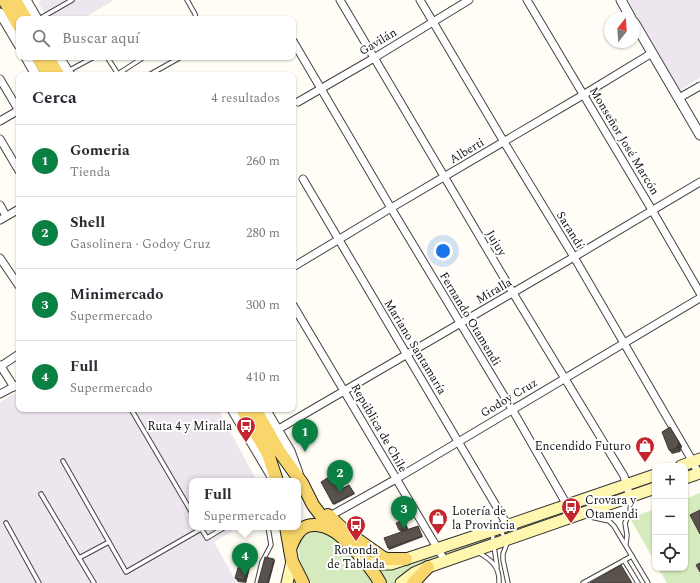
<!DOCTYPE html>
<html lang="es">
<meta charset="utf-8">
<style>
body{margin:0;font-family:Spectral,serif;background:#f2f2f3;color:#2b2b33}
.controls{position:absolute;right:12px;bottom:12px;display:grid;overflow:hidden;border-radius:8px;box-shadow:0 1px 3px #0004}
.controls button{width:36px;height:36px;display:grid;place-items:center;padding:0;border:0;border-bottom:1px solid #e1e1e2;background:#fff;color:#2b2b33;font:20px sans-serif}
.compass{position:absolute;left:604px;top:12px;width:36px;height:36px;border-radius:50%;background:#fff;box-shadow:0 1px 3px #0004;rotate:17deg}
.you{position:absolute;left:443px;top:251px;width:14px;height:14px;margin:-10px;border:3px solid #fff;border-radius:50%;background:#1a73e8;box-shadow:0 0 0 6px #1a73e833}
.badge{display:grid;place-items:center;width:26px;height:26px;border-radius:50%;background:#0b8043;color:#fff;font-size:13px;font-weight:700}
.pin{position:absolute;translate:-50% -33px;filter:drop-shadow(0 1px 2px #0008)}
.pin::after{content:'';position:absolute;top:21px;width:14px;height:12px;background:inherit;clip-path:polygon(0 0,100% 0,50% 100%)}
.popup{position:absolute;left:189px;top:478px;width:112px;height:52px;box-sizing:border-box;display:grid;place-content:center;border-radius:8px;background:#fff;filter:drop-shadow(0 1px 3px #0005);font-size:13px;white-space:nowrap;color:#7c7c81}
.popup b{font-size:15px;color:#2b2b33}
.popup::after{content:'';position:absolute;left:50%;top:100%;margin-left:-8px;border:8px solid transparent;border-top-color:#fff}
.list{margin:0;padding:0;list-style:none}
h2{display:flex;justify-content:space-between;align-items:center;height:52px;margin:0;padding:0 16px;font-size:17px}
h2 small{font-size:13px;font-weight:400;color:#7c7c81}
.list li{display:grid;grid-template-columns:26px 1fr auto;gap:12px;align-items:center;box-sizing:border-box;height:72px;padding:0 16px;border-top:1px solid #e1e1e2}
.list b{display:block;font-size:15px;white-space:nowrap}
.list p{margin:0;font-size:13px;white-space:nowrap;color:#7c7c81}
.list em{font-size:13px;font-style:normal;color:#7c7c81}
.icon{flex:none;width:22px;height:22px;fill:none;stroke:currentColor;stroke-width:2;stroke-linecap:round;stroke-linejoin:round}
.map{position:relative;flex:none;width:700px;height:583px;overflow:hidden}
.search{position:absolute;background:#fff;box-shadow:0 1px 3px #0004;left:16px;top:16px;width:280px;height:44px;display:flex;align-items:center;gap:10px;box-sizing:border-box;padding:0 14px;border-radius:8px;color:#7c7c81;font-size:15px}
.panel{position:absolute;background:#fff;box-shadow:0 1px 3px #0004;left:16px;top:72px;width:280px;height:340px;border-radius:8px}
.map>svg:first-child{display:block}
</style>
<div class="map">
<svg width="700" height="583" viewBox="0 0 700 583">
<rect width="100%" height="100%" fill="#fffdf5"/>
<g fill="#eee6ef">
<path d="M 41,0 L 114,0 L 82,19 L 48,19 L 38,2 Z"/>
<path d="M 628,0 L 700,0 L 700,78 L 680,90 Z"/>
<path d="M 19,391 L 19,409 L 218,409 L 257,481 L 192,481 L 192,527 L 239,527 L 214,542 L 237,583 L 0,583 L 0,402 Z"/>
</g>
<g fill="#d5ebbd">
<path d="M 700,493 L 700,583 L 667,583 L 658,568 L 685,568 L 685,499 Z"/>
<path d="M 610,495 L 612,498 L 506,535 L 510,532 L 557,516 L 564,510 Z"/>
<path d="M 655,509 L 655,562 L 630,518 Z"/>
<path d="M 317,530 C 320,531 323,531 326,533 C 341,540 366,568 373,583 L 312,583 C 301,566 286,534 317,530 Z"/>
<path d="M 488,537 L 489,541 L 447,556 L 445,554 L 445,552 Z"/>
<path d="M 436,554 L 438,555 L 438,558 L 397,583 L 388,583 L 380,571 L 394,568 Z"/>
</g>
<g fill="none" stroke-linecap="round" stroke-linejoin="round">
<g stroke="#444" stroke-width="5.5">
<g id="service">
<path d="M 187,0 L 195,14 L 196,19"/>
<path d="M 39,19 L 72,0"/>
<path d="M 107,57 L 118,74"/>
<path d="M 68,71 L 94,57"/>
<path d="M 118,74 L 144,57"/>
<path d="M 149,75 L 181,57"/>
<path d="M 131,409 L 192,513"/>
<path d="M 63,461 L 126,572 L 201,529"/>
<path d="M 41,494 L 94,583"/>
<path d="M 586,516 L 609,521 L 614,526 L 648,583"/>
<path d="M 6,523 L 39,583"/>
<path d="M 200,527 L 207,538 L 225,527"/>
<path d="M 500,529 L 507,543 L 503,554 L 503,560 L 508,583"/>
<path d="M 492,532 L 497,567"/>
<path d="M 626,544 L 627,535 L 625,523 L 630,512 L 631,499"/>
<path d="M 478,552 C 491,560 500,566 499,583"/>
<path d="M 79,558 L 109,542"/>
<path d="M 624,560 L 638,583"/>
<path d="M 257,583 L 262,562 L 271,545 L 268,527"/>
<path d="M 583,583 L 632,556"/>
</g>
</g>
<g stroke="#444" stroke-width="9">
<g id="minor">
<path d="M 340,0 L 513,293 L 624,476 L 630,497"/>
<path d="M 420,0 L 504,142 L 574,257 L 693,462 L 698,473"/>
<path d="M 527,0 L 652,210 L 700,293"/>
<path d="M 293,41 L 391,208 L 512,409 L 567,505"/>
<path d="M 0,79 L 19,111"/>
<path d="M 679,98 L 700,86"/>
<path d="M 298,102 L 374,58 L 469,0"/>
<path d="M 0,121 L 19,110"/>
<path d="M 0,139 L 19,171"/>
<path d="M 303,179 L 508,526"/>
<path d="M 0,205 L 6,216"/>
<path d="M 0,220 L 19,209"/>
<path d="M 0,258 L 19,286"/>
<path d="M 293,267 L 391,208 L 583,95 L 652,53"/>
<path d="M 293,305 L 445,561"/>
<path d="M 0,365 L 14,387"/>
<path d="M 1,366 L 19,354"/>
<path d="M 0,394 L 19,384"/>
<path d="M 277,430 L 574,257 L 700,182"/>
<path d="M 330,516 L 396,479 L 700,298"/>
</g>
</g>
<g stroke="#444" stroke-width="11">
<g id="tertiary">
<path d="M 26,0 L 37,19"/>
<path d="M 621,0 L 631,18"/>
<path d="M 0,13 L 19,45"/>
<path d="M 634,22 L 700,135"/>
<path d="M 26,57 L 36,75"/>
<path d="M 59,57 L 70,75"/>
<path d="M 232,409 L 271,475"/>
<path d="M 265,409 L 290,451 L 298,473"/>
</g>
</g>
<g stroke="#333" stroke-width="13">
<g id="secondary">
<path d="M 681,466 L 700,459"/>
<path d="M 685,478 L 700,473"/>
<path d="M 366,561 L 374,564 L 391,564 L 500,528 L 655,475"/>
<path d="M 287,583 L 292,561"/>
<path d="M 401,583 L 414,573 L 428,567 L 655,488"/>
</g>
</g>
<g stroke="#222" stroke-width="14">
<g id="primary">
<path d="M 4,0 L 19,26"/>
<path d="M 15,0 L 26,19"/>
<path d="M 38,57 L 48,75"/>
<path d="M 48,57 L 58,75"/>
<path d="M 242,409 L 268,454 L 277,481"/>
<path d="M 255,409 L 279,451 L 302,483 L 313,505 L 331,529"/>
<path d="M 328,515 L 344,530 L 382,557 L 387,559 L 406,559"/>
<path d="M 286,527 L 292,561 L 303,583"/>
<path d="M 290,549 C 293,541 296,533 303,528 C 311,523 322,525 330,529 C 344,535 373,569 380,583"/>
<path d="M 413,583 L 428,567"/>
</g>
</g>
<use href="#service" stroke="#fff" stroke-width="3.5"/>
<use href="#minor" stroke="#fff" stroke-width="7"/>
<use href="#tertiary" stroke="#fff" stroke-width="9"/>
<use href="#secondary" stroke="#fff6b0" stroke-width="11"/>
<use href="#primary" stroke="#f9d66b" stroke-width="12"/>
</g>
<g fill="#4d4742">
<path d="M 682,446 L 680,452 L 672,454 L 669,450 Z"/>
<path d="M 321,482 L 340,490 L 349,485 L 355,494 L 334,505 Z"/>
<path d="M 406,524 L 408,529 L 418,526 L 423,537 L 389,550 L 388,548 L 401,532 L 399,530 Z"/>
<path d="M 248,563 L 250,567 L 246,583 L 238,582 L 235,578 Z"/>
</g>
<g fill="#3f3936">
<path d="M 670,427 L 682,446 L 680,452 L 677,448 Z"/>
<path d="M 403,520 L 406,524 L 409,531 L 406,527 Z"/>
<path d="M 274,559 L 275,561 L 269,583 L 267,583 Z"/>
<path d="M 248,563 L 250,567 L 246,583 L 244,580 Z"/>
</g>
<g fill="#5a524d" stroke="#3f3936">
<path d="M 670,427 L 679,442 L 677,448 L 669,450 L 662,432 Z"/>
<path d="M 332,475 L 340,490 L 349,485 L 354,493 L 333,504 L 321,482 Z"/>
<path d="M 700,510 L 700,534 L 690,515 Z"/>
<path d="M 403,520 L 406,527 L 399,530 L 396,523 Z"/>
<path d="M 418,526 L 422,536 L 388,548 L 384,538 Z"/>
<path d="M 265,557 L 274,559 L 267,583 L 258,583 Z"/>
<path d="M 240,561 L 248,563 L 244,580 L 235,578 Z"/>
<path d="M 700,563 L 700,572 L 696,565 Z"/>
<path d="M 621,565 L 632,583 L 590,583 Z"/>
</g>
<defs>
<g id="bus-pin" transform="scale(1)"><path d="M0 17L-7.5 6A9.5 9.5 0 1 1 7.5 6Z" fill="#c4262e" stroke="#fff"/><path d="M-5-6H5V4H4V6H2V4H-2V6H-4V4H-5ZM-3.5-4V0h7V-4ZM-3.5 1.2v1.5H-2V1.2ZM2 1.2v1.5H3.5V1.2Z" fill="#fff"/></g>
<g id="shop-pin" transform="scale(1)"><path d="M0 17L-7.5 6A9.5 9.5 0 1 1 7.5 6Z" fill="#c4262e" stroke="#fff"/><path d="M-5-2.5h2.3a2.7 3.5 0 0 1 5.4 0H5L5.5 6h-11ZM-1.5-2.5h3a1.5 2.3 0 0 0-3 0Z" fill="#fff"/></g>
</defs>
<g fill-rule="evenodd">
<use href="#bus-pin" x="246" y="426"/>
<use href="#shop-pin" x="645" y="446"/>
<use href="#bus-pin" x="571" y="507"/>
<use href="#shop-pin" x="438" y="518"/>
<use href="#bus-pin" x="356" y="525"/>
</g>
<g text-anchor="middle" dominant-baseline="central" stroke-width="4" stroke-linejoin="round" paint-order="stroke">
<g font-size="12" fill="#111" stroke="#fff">
<text transform="translate(378 42) rotate(-31)">Gavilán</text>
<text transform="translate(624 141) rotate(59)">Monseñor José Marcón</text>
<text transform="translate(467 151) rotate(-31)">Alberti</text>
<text transform="translate(570 230) rotate(58)">Sarandí</text>
<text transform="translate(496 243) rotate(59)">Jujuy</text>
<text transform="translate(494 291) rotate(-30)">Miralla</text>
<text transform="translate(470 319) rotate(59)">Fernando Otamendi</text>
<text transform="translate(415 347) rotate(59)">Mariano Santamaría</text>
<text transform="translate(509 398) rotate(-31)">Godoy Cruz</text>
<text transform="translate(379 428) rotate(60)">República de Chile</text>
</g>
<g font-size="12" fill="#111" stroke="#fff" text-anchor="end">
<text x="232" y="426">Ruta 4 y Miralla</text>
<text x="631" y="446">Encendido Futuro</text>
<text x="585" y="500" text-anchor="start">Crovara y<tspan x="585" dy="14">Otamendi</tspan></text>
<text x="452" y="511" text-anchor="start">Lotería de<tspan x="452" dy="14">la Provincia</tspan></text>
<text x="356" y="550" text-anchor="middle">Rotonda<tspan x="356" dy="14">de Tablada</tspan></text>
</g>
</g>
</svg>
<div class="controls">
<button>+</button>
<button>−</button>
<button><svg class="icon" aria-label="locate" viewBox="0 0 24 24"><circle cx="12" cy="12" r="6"/><path d="M12 2v4M12 18v4M2 12h4M18 12h4"/></svg></button>
</div>
<svg class="compass" viewBox="-18 -18 36 36"><path d="M0-13l5 13h-10z" fill="#e53935"/><path d="M0 13l5-13h-10z" fill="#7c7c81"/></svg>
<div class="you"></div>
<div class="pin badge" style="left:305px;top:452px">1</div>
<div class="pin badge" style="left:340px;top:493px">2</div>
<div class="pin badge" style="left:404px;top:529px">3</div>
<div class="pin badge" style="left:245px;top:576px">4</div>
<div class="popup"><b>Full</b>Supermercado</div>
<div class="search"><svg class="icon" aria-label="search" viewBox="0 0 24 24"><circle cx="10" cy="10" r="6"/><path d="M15 15l6 6"/></svg>Buscar aquí</div>
<section class="panel">
<h2>Cerca<small>4 resultados</small></h2>
<ul class="list">
<li><span class="badge">1</span><div><b>Gomeria</b><p>Tienda</p></div><em>260 m</em></li>
<li><span class="badge">2</span><div><b>Shell</b><p>Gasolinera · Godoy Cruz</p></div><em>280 m</em></li>
<li><span class="badge">3</span><div><b>Minimercado</b><p>Supermercado</p></div><em>300 m</em></li>
<li><span class="badge">4</span><div><b>Full</b><p>Supermercado</p></div><em>410 m</em></li>
</ul>
</section>
</div>
